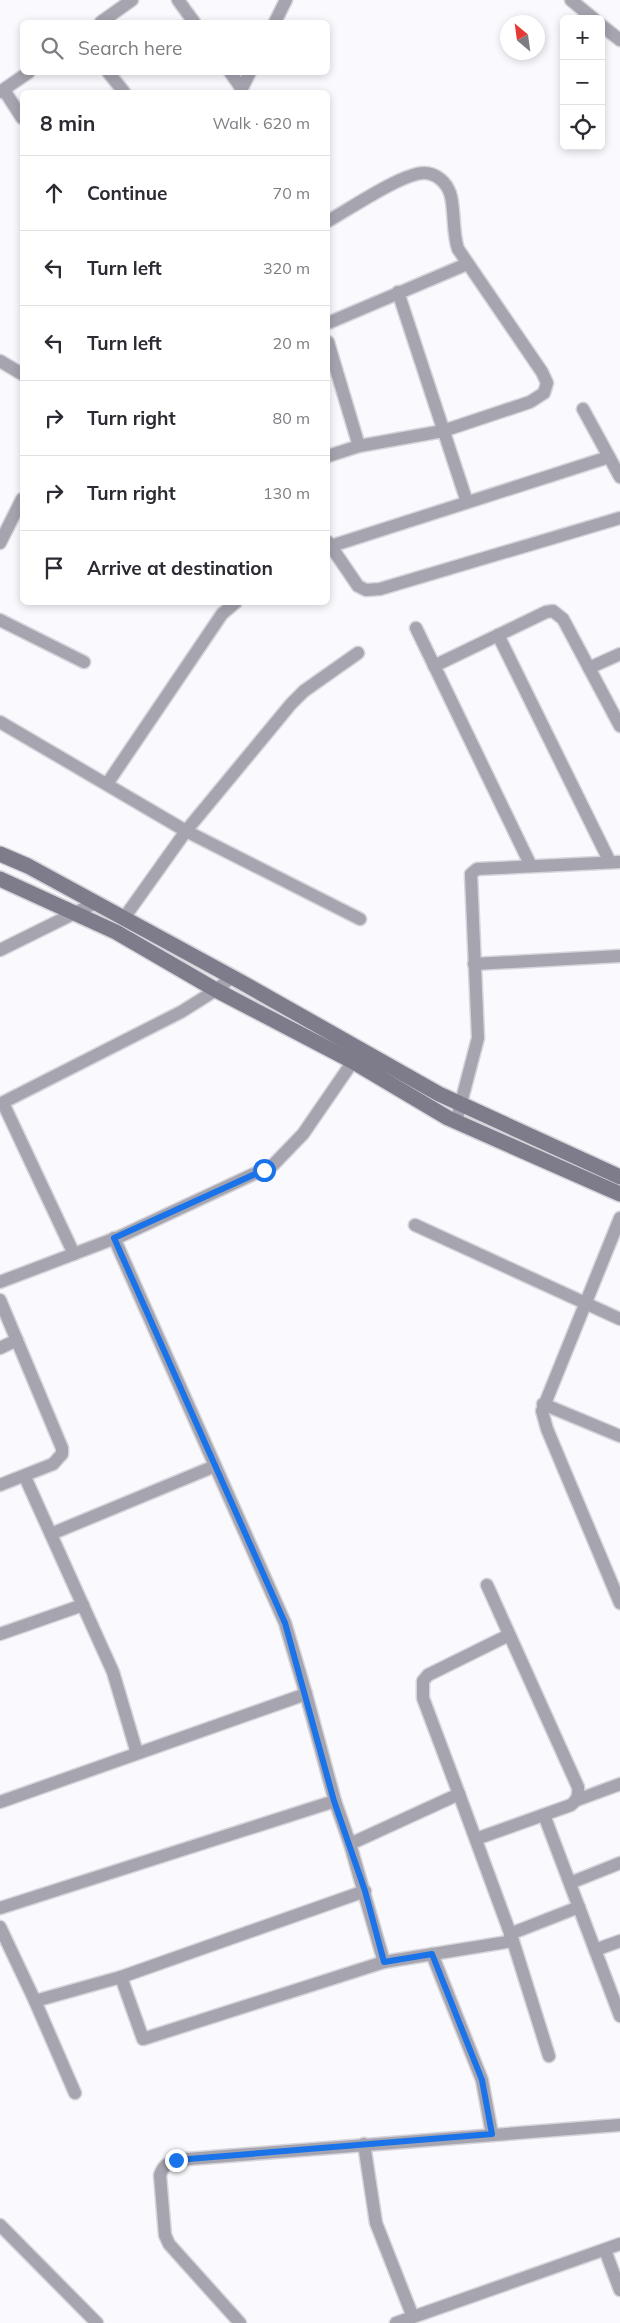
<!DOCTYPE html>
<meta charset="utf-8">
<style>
body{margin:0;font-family:Mulish,sans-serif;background:#f7f7f7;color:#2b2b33}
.controls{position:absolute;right:15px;top:15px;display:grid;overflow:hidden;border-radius:8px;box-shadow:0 2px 8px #0003}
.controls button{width:45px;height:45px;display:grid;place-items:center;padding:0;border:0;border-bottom:1px solid #e1e1e2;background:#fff;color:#2b2b33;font:25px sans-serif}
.compass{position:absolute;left:500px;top:15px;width:45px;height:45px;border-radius:50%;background:#fff;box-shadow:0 2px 8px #0003;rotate:331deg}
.stop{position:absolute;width:15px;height:15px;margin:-11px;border:4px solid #1a73e8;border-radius:50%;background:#fff}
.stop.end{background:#1a73e8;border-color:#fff;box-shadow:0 1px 5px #0008}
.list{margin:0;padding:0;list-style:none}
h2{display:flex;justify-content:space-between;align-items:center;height:65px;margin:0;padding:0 20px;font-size:21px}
h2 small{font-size:16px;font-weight:400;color:#7c7c81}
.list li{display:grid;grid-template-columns:32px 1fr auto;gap:15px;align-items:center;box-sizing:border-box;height:75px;padding:0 20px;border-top:1px solid #e1e1e2}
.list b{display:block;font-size:19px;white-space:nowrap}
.list em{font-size:16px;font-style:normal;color:#7c7c81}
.icon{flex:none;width:28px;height:28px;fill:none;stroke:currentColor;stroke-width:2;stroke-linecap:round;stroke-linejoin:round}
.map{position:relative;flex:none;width:620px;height:2323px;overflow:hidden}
.search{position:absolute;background:#fff;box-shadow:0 2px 8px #0003;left:20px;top:20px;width:310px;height:55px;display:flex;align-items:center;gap:12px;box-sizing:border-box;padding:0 18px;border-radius:8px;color:#7c7c81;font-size:19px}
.panel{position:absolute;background:#fff;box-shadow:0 2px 8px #0003;left:20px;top:90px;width:310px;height:515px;border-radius:8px}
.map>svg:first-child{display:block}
</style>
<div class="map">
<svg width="620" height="2323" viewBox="0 0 620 2323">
<rect width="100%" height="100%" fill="#faf9fe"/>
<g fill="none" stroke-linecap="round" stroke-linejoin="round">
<g stroke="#d6d5db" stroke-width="15">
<g id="street">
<path d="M 178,0 L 194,22"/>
<path d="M 571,0 L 594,19"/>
<path d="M 101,22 L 132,0"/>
<path d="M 275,22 L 286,0"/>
<path d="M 601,25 L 620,40"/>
<path d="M 108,72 L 124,92"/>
<path d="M 230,72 L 242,89"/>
<path d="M 4,90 L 22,118"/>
<path d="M 0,92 L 29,72"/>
<path d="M 240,92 L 250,72"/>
<path d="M 328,221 C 348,210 402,173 424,173 C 436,173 446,182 450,193 C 455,207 452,231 458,249 L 542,372 L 547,383 L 544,393 L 530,402 L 443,431 L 359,446 L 328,456"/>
<path d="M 398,292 L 467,502"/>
<path d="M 328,323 L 467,264"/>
<path d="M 328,342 L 359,446"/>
<path d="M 0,361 L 22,374"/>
<path d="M 583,409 L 620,477"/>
<path d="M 328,542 L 358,586 L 366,590 L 380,589 L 620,518"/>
<path d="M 0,543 L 22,499"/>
<path d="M 328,547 L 609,457"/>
<path d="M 0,620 L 84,662"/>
<path d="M 416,628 L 531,866"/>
<path d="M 498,635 L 610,862"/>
<path d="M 434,666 L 546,612 L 553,611 L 563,619 L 620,726"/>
<path d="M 589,668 L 620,654"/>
<path d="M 0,722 L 186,831 L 360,919"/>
<path d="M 107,784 L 222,614 L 236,602"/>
<path d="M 124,918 L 186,831 L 291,704 L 304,691 L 358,653"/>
<path d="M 0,950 L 95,903"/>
<path d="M 474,964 L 620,956"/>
<path d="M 3,1103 L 74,1254"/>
<path d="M 0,1104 L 181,1012 L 216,990 L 232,977"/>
<path d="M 456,1122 L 478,1038 L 471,874 L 477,869 L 620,862"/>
<path d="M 620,1218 L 542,1411 L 547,1429 L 620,1603"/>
<path d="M 415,1225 L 620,1319"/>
<path d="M 114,1238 L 285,1623 L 306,1694"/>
<path d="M 0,1282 L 121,1236 L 273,1165 L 303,1134 L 358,1054"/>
<path d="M 0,1300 L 62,1448 L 62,1454 L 53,1464 L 0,1485"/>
<path d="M 0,1348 L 17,1340"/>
<path d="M 543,1404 L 620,1436"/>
<path d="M 25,1477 L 113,1672 L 137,1753"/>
<path d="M 51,1534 L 215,1466"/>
<path d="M 0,1634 L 83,1605"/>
<path d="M 459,1794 L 423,1698 L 423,1681 L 428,1675 L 509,1635"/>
<path d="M 577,1800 L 620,1784"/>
<path d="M 0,1802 L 306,1694 L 335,1801 L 350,1844 L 459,1794 L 513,1941 L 384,1962 L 143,2039 L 121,1977 L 35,2001 L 0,1927"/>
<path d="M 544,1815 L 620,2016"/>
<path d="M 476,1839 L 571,1805 C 577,1800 579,1796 578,1787 L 487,1585"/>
<path d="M 350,1844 L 384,1962"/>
<path d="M 570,1883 L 620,1863"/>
<path d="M 0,1908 L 335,1801"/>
<path d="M 510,1934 L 579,1907"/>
<path d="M 513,1941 L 549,2056"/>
<path d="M 595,1950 L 620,1941"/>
<path d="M 432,1954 L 482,2080 L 492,2134"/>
<path d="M 121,1977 L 365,1891"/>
<path d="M 35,2001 L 75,2093"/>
<path d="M 364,2144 L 376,2223 L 413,2317"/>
<path d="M 0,2225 L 97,2323"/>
<path d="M 605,2250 L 620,2290"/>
<path d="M 240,2323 L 169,2244 L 165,2235 L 160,2175 C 163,2166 167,2164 175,2160 L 620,2125"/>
<path d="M 396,2323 L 620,2244"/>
</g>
</g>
<g stroke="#d6d5db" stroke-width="18">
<g id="secondary">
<path d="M 0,854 L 28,866 L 241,982 L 439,1094 L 620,1177"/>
<path d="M 0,879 L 116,932 L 216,990 L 352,1061 L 448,1118 L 620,1194"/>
</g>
</g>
<use href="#street" stroke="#a6a4af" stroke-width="12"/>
<use href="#secondary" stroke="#7e7b8b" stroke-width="15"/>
</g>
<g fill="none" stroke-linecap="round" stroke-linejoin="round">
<path stroke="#1a73e8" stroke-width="6" d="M 176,2160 L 492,2134 L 482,2080 L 432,1954 L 384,1962 L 365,1891 L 334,1801 L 285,1623 L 114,1238 L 264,1170"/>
</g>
</svg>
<div class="controls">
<button>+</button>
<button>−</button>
<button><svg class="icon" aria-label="locate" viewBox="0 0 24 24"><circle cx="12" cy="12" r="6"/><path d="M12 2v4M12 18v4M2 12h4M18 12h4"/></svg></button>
</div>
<svg class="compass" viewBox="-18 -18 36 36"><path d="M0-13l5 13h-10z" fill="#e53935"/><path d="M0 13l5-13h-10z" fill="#7c7c81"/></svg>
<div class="stop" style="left:264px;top:1170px"></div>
<div class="stop end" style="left:176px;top:2160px"></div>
<div class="search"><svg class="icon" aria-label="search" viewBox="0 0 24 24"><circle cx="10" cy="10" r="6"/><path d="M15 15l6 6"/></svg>Search here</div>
<section class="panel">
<h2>8 min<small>Walk · 620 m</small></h2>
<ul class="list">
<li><svg class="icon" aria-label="ahead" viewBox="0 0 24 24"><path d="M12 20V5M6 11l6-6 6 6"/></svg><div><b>Continue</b></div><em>70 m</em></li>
<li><svg class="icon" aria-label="left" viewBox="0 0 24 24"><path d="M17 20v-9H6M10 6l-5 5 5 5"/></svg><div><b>Turn left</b></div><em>320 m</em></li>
<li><svg class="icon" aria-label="left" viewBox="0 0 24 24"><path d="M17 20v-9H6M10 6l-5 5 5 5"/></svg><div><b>Turn left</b></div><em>20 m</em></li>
<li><svg class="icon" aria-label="right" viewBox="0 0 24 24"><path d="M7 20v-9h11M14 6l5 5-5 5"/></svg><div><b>Turn right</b></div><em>80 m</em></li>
<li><svg class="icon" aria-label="right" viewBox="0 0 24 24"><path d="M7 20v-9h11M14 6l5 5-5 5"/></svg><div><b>Turn right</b></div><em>130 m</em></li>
<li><svg class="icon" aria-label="arrive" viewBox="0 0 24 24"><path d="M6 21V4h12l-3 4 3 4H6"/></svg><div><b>Arrive at destination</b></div></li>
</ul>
</section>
</div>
